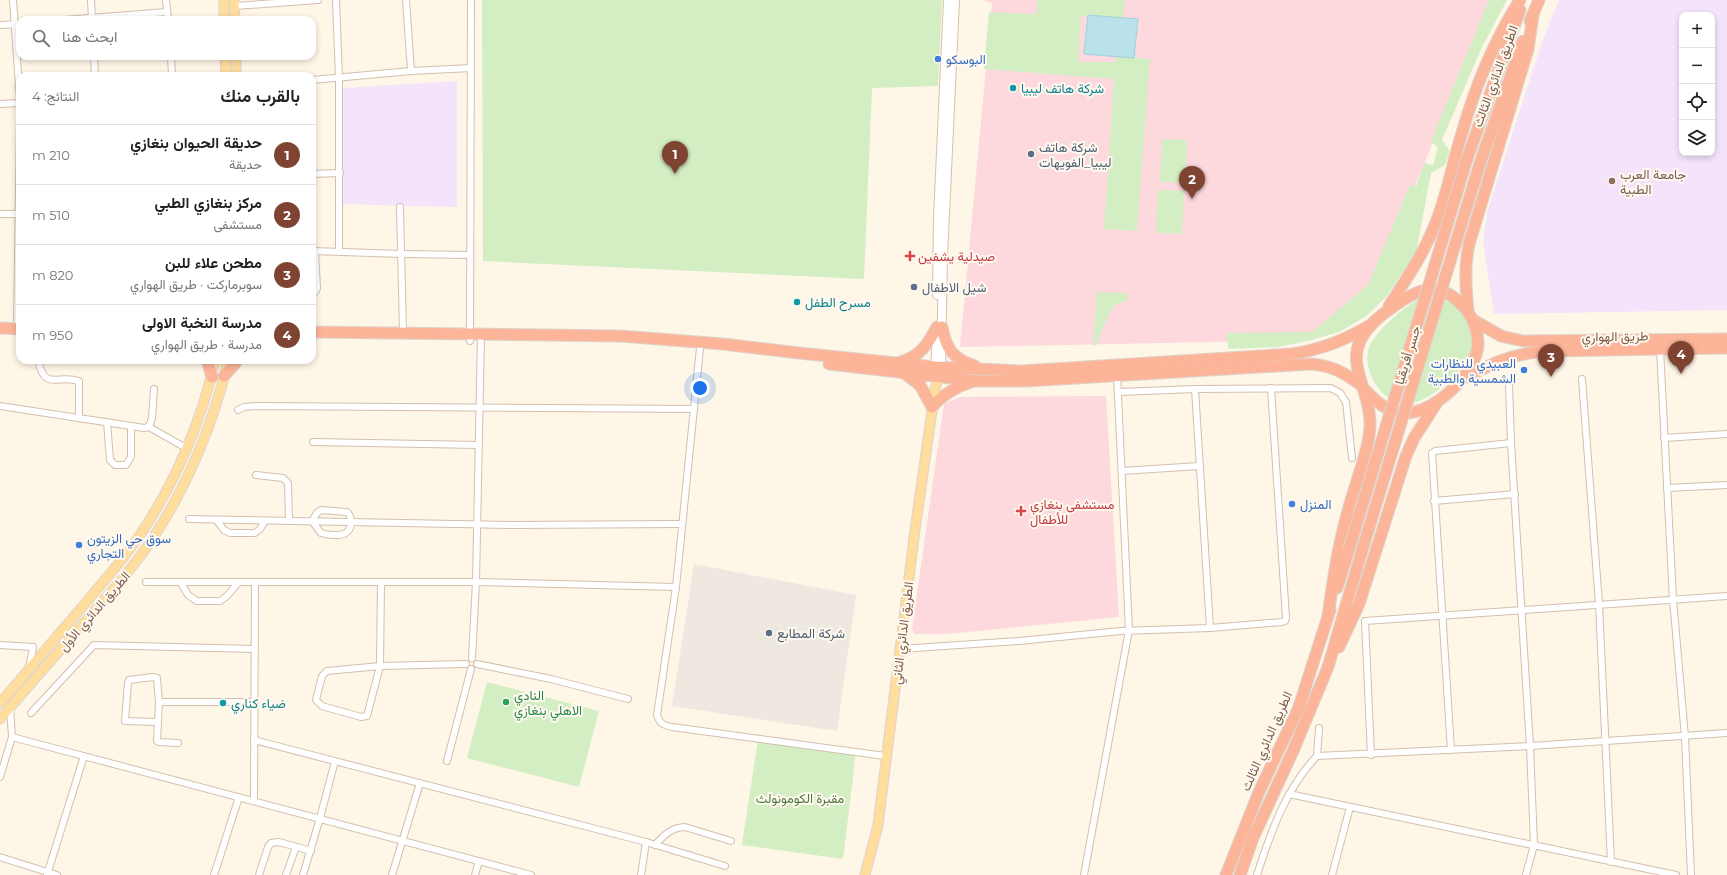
<!DOCTYPE html>
<html lang="ar">
<meta charset="utf-8">
<style>
body{margin:0;font-family:Montserrat,Vazirmatn,sans-serif;background:#f6f6f6;color:#222;direction:rtl}
.controls{position:absolute;right:12px;top:12px;display:grid;overflow:hidden;border-radius:8px;box-shadow:0 2px 6px #0003}
.controls button{width:36px;height:36px;display:grid;place-items:center;padding:0;border:0;border-bottom:1px solid #e0e0e0;background:#fff;color:#222;font:20px sans-serif}
.you{position:absolute;left:700px;top:388px;width:14px;height:14px;margin:-10px;border:3px solid #fff;border-radius:50%;background:#1a73e8;box-shadow:0 0 0 6px #1a73e833}
.badge{display:grid;place-items:center;width:26px;height:26px;border-radius:50%;background:#7f4431;color:#fff;font-size:13px;font-weight:700}
.pin{position:absolute;translate:-50% -33px;filter:drop-shadow(0 1px 2px #0008)}
.pin::after{content:'';position:absolute;top:21px;width:14px;height:12px;background:inherit;clip-path:polygon(0 0,100% 0,50% 100%)}
.list{margin:0;padding:0;list-style:none}
h2{display:flex;justify-content:space-between;align-items:center;height:52px;margin:0;padding:0 16px;font-size:17px}
h2 small{font-size:13px;font-weight:400;color:#767676}
.list li{display:grid;grid-template-columns:26px 1fr auto;gap:12px;align-items:center;box-sizing:border-box;height:60px;padding:0 16px;border-top:1px solid #e0e0e0}
.list b{display:block;font-size:15px;white-space:nowrap}
.list p{margin:0;font-size:13px;white-space:nowrap;color:#767676}
.list em{font-size:13px;font-style:normal;color:#767676}
.icon{flex:none;width:22px;height:22px;fill:none;stroke:currentColor;stroke-width:2;stroke-linecap:round;stroke-linejoin:round}
.map{position:relative;flex:none;width:1727px;height:875px;overflow:hidden;direction:ltr}
.search{position:absolute;background:#fff;box-shadow:0 2px 6px #0003;left:16px;top:16px;width:300px;height:44px;display:flex;align-items:center;gap:10px;box-sizing:border-box;padding:0 14px;border-radius:12px;color:#767676;font-size:15px}
.panel{position:absolute;background:#fff;box-shadow:0 2px 6px #0003;left:16px;top:72px;width:300px;height:292px;border-radius:12px;direction:rtl}
.map>svg:first-child{display:block}
</style>
<div class="map">
<svg width="1727" height="875" viewBox="0 0 1727 875">
<rect width="100%" height="100%" fill="#fef6e7"/>
<path fill="#eee8e1" d="M 694,564 L 856,595 L 837,731 L 672,706 Z"/>
<g fill="#f3e3fb" fill-rule="evenodd">
<path d="M 1559,0 L 1727,0 L 1727,310 L 1494,314 L 1483,241 L 1488,209 L 1542,42 ZM 1682,15 L 1712,15 L 1712,153 L 1682,153 Z"/>
<path d="M 457,81 L 457,207 L 342,204 L 343,88 Z"/>
</g>
<g fill="#fdd9dd">
<path d="M 983,0 L 1490,0 L 1371,296 L 1311,340 L 960,347 L 992,3 Z"/>
<path d="M 1106,396 L 1119,617 L 947,634 L 915,634 L 912,629 L 944,404 L 960,397 Z"/>
</g>
<g fill="#d4eec4">
<path d="M 482,0 L 942,0 L 938,86 L 872,88 L 864,279 L 483,261 Z"/>
<path d="M 1038,0 L 1125,0 L 1123,18 L 1081,16 L 1078,62 L 1115,62 L 1116,56 L 1150,59 L 1137,231 L 1104,229 L 1114,79 L 984,69 L 989,12 L 1036,14 Z"/>
<path d="M 1489,0 L 1507,0 L 1481,49 L 1442,140 L 1450,151 L 1445,165 L 1431,173 L 1416,253 L 1386,297 L 1365,317 L 1339,332 L 1311,340 L 1279,347 L 1228,349 L 1227,333 L 1312,332 L 1368,285 L 1410,185 L 1416,187 L 1424,163 L 1433,165 L 1438,148 L 1431,141 Z"/>
<path d="M 1162,139 L 1187,140 L 1185,183 L 1160,182 Z"/>
<path d="M 1158,190 L 1184,191 L 1182,234 L 1156,233 Z"/>
<path d="M 1097,292 L 1128,293 L 1127,301 L 1117,304 L 1113,308 L 1109,314 L 1096,345 L 1093,346 Z"/>
<path d="M 1423,297 C 1433,297 1441,298 1450,302 C 1464,311 1475,334 1471,350 C 1466,371 1424,409 1401,403 C 1388,399 1379,392 1373,380 C 1369,371 1366,361 1368,351 C 1371,334 1408,303 1423,297 Z"/>
<path d="M 487,682 L 599,711 L 579,787 L 467,758 Z"/>
<path d="M 758,739 L 856,752 L 843,859 L 742,845 Z"/>
</g>
<path fill="#b9e2ea" stroke="#9ed2dd" d="M 1088,15 L 1138,19 L 1134,58 L 1084,54 Z"/>
<g fill="none" stroke-linecap="round" stroke-linejoin="round">
<g stroke="#d4bfae" stroke-width="8">
<g id="street">
<path d="M 13,0 L 20,100"/>
<path d="M 91,0 L 92,20"/>
<path d="M 166,0 L 168,20"/>
<path d="M 336,0 L 339,79 L 339,251"/>
<path d="M 406,0 L 411,71"/>
<path d="M 235,6 L 318,0"/>
<path d="M 64,20 L 167,12"/>
<path d="M 0,25 L 20,24"/>
<path d="M 94,56 L 95,76"/>
<path d="M 171,56 L 172,76"/>
<path d="M 312,80 L 411,71 L 471,68"/>
<path d="M 0,104 L 20,103"/>
<path d="M 312,174 L 340,173"/>
<path d="M 400,207 L 403,333"/>
<path d="M 0,214 L 20,214"/>
<path d="M 312,251 L 402,254 L 469,255"/>
<path d="M 312,294 L 316,291 L 317,288 L 315,251"/>
<path d="M 17,328 L 20,117"/>
<path d="M 470,341 L 471,0"/>
<path d="M 700,348 L 676,587 L 657,715 C 660,724 663,725 672,727 L 885,756"/>
<path d="M 1660,349 L 1673,599 L 1685,737 L 1691,875"/>
<path d="M 38,360 C 45,392 57,374 79,381 L 79,418"/>
<path d="M 1582,379 L 1599,604 L 1611,862"/>
<path d="M 1509,385 L 1511,443 L 1530,746 L 1534,845 L 1526,875"/>
<path d="M 1195,389 L 1210,628"/>
<path d="M 1118,392 L 1195,389 L 1331,388 L 1340,393 L 1346,402 L 1352,458"/>
<path d="M 0,406 L 144,428 L 149,427 L 186,448"/>
<path d="M 238,410 L 244,407 L 256,406 L 694,409"/>
<path d="M 107,422 L 110,460 L 115,465 L 126,465 L 131,457 L 131,426"/>
<path d="M 149,427 L 152,418 L 154,389"/>
<path d="M 1664,438 L 1727,434"/>
<path d="M 313,442 L 479,445"/>
<path d="M 1122,471 L 1199,466"/>
<path d="M 256,475 L 283,478 L 288,483 L 289,521"/>
<path d="M 1667,488 L 1727,485"/>
<path d="M 1434,501 L 1515,494"/>
<path d="M 321,510 L 347,512 C 353,518 353,530 344,534 C 337,536 327,535 321,533 L 312,521 L 317,513 Z"/>
<path d="M 189,519 L 512,525 L 681,524"/>
<path d="M 217,521 L 224,530 L 230,533 L 255,533 L 260,529 L 265,521"/>
<path d="M 146,582 L 476,582 L 676,587"/>
<path d="M 181,583 L 188,595 L 197,601 L 220,601 L 227,596 L 238,583"/>
<path d="M 381,583 L 380,666 L 367,716 L 361,717 L 322,706 L 316,700 L 322,676 L 327,671 L 380,666 L 466,664"/>
<path d="M 0,645 L 33,647 L 29,668"/>
<path d="M 900,649 L 1019,641 L 1121,631 L 1210,628 L 1282,622 L 1285,621 L 1286,618 L 1271,388"/>
<path d="M 472,658 L 476,582 L 481,334"/>
<path d="M 477,664 L 551,679 L 628,699"/>
<path d="M 159,702 L 254,702"/>
<path d="M 10,707 L 12,737"/>
<path d="M 31,713 L 94,645 L 254,649"/>
<path d="M 157,722 L 125,721 L 128,683 L 129,680 L 153,677 L 157,678 L 159,702 L 157,741 L 159,742 L 178,743"/>
<path d="M 254,740 L 646,842"/>
<path d="M 1451,750 L 1432,453 L 1435,451 L 1511,443"/>
<path d="M 1371,755 L 1365,621 L 1727,596"/>
<path d="M 1317,756 L 1530,746 L 1727,733"/>
<path d="M 447,761 L 471,669"/>
<path d="M 0,777 L 12,737 L 531,875"/>
<path d="M 1289,794 L 1676,875"/>
<path d="M 254,801 L 255,583"/>
<path d="M 655,845 C 663,836 672,827 685,827 L 731,841"/>
<path d="M 0,857 L 57,875"/>
<path d="M 47,875 L 84,756"/>
<path d="M 214,875 L 239,797"/>
<path d="M 259,875 L 268,847 L 271,843 L 279,842 L 311,851"/>
<path d="M 286,875 L 296,847"/>
<path d="M 303,875 L 320,818 L 335,761"/>
<path d="M 392,875 L 420,783"/>
<path d="M 475,875 L 479,861"/>
<path d="M 641,875 L 646,842 L 725,866"/>
<path d="M 1084,875 L 1129,630 L 1117,375"/>
<path d="M 1257,875 C 1270,834 1286,788 1317,756 L 1319,728"/>
<path d="M 1332,875 L 1350,807"/>
</g>
</g>
<g stroke="#d8c0ab" stroke-width="10">
<g id="secondary">
<path d="M 937,295 L 938,218 L 948,0"/>
<path d="M 935,367 L 937,337"/>
<path d="M 941,367 L 943,257 L 955,0"/>
</g>
</g>
<g stroke="#ddd4cf" stroke-width="11">
<g id="primary">
<path d="M 224,0 L 224,20"/>
<path d="M 234,0 L 235,20"/>
<path d="M 225,56 L 226,76"/>
<path d="M 236,56 L 236,76"/>
<path d="M 0,703 C 28,671 55,638 83,606 C 102,583 123,560 140,535 C 175,483 202,421 215,360"/>
<path d="M 0,719 C 30,684 60,650 90,616 C 111,592 133,568 151,541 C 186,489 215,421 228,360"/>
<path d="M 865,875 L 878,825 L 915,530 L 935,390 L 940,371"/>
</g>
</g>
<g stroke="#ddd4cf" stroke-width="13">
<g id="highway">
<path d="M 1530,21 L 1539,0"/>
<path d="M 1467,159 L 1520,10"/>
<path d="M 1480,163 L 1523,41"/>
<path d="M 1389,306 C 1405,281 1423,255 1434,227 C 1447,197 1452,164 1462,133 C 1475,87 1494,41 1520,0"/>
<path d="M 1468,312 C 1466,289 1464,267 1469,244 L 1528,49 L 1533,16"/>
<path d="M 1473,320 L 1501,336 L 1523,341 L 1727,339"/>
<path d="M 942,327 C 946,349 953,359 975,366"/>
<path d="M 0,328 L 20,329"/>
<path d="M 312,332 L 620,336 L 723,344 L 799,353 L 935,367 L 1021,371 L 1291,354 C 1321,350 1346,340 1372,324"/>
<path d="M 207,360 L 212,377"/>
<path d="M 900,362 C 920,357 928,344 937,327"/>
<path d="M 829,364 L 976,381 L 1027,381 L 1311,364 C 1333,366 1343,372 1361,385"/>
<path d="M 904,373 L 920,385 L 932,407 C 943,394 958,386 974,381"/>
<path d="M 224,376 L 238,360"/>
<path d="M 1463,379 C 1493,363 1511,354 1546,351 L 1727,348"/>
<path d="M 1337,588 L 1349,549"/>
<path d="M 1328,616 C 1333,581 1338,545 1348,511 C 1354,486 1371,446 1370,422 C 1370,385 1338,359 1372,324 C 1378,317 1386,312 1393,307 C 1418,288 1440,280 1463,306 C 1473,317 1478,329 1478,345 C 1476,374 1432,416 1402,413 C 1386,412 1374,399 1364,389"/>
<path d="M 1339,647 L 1359,604 L 1406,456 L 1414,438 L 1436,404"/>
<path d="M 1226,875 L 1259,792 L 1299,707 L 1330,610"/>
<path d="M 1240,875 L 1253,838 L 1293,751 L 1328,667 L 1361,554"/>
</g>
</g>
<use href="#street" stroke="#fff" stroke-width="6"/>
<use href="#secondary" stroke="#fff" stroke-width="8"/>
<use href="#primary" stroke="#ffdd9d" stroke-width="9"/>
<use href="#highway" stroke="#fdb599" stroke-width="11"/>
<g stroke="#ddd4cf" stroke-width="13" stroke-linecap="butt">
<g id="highway-bridge">
<path d="M 1349,549 L 1467,159"/>
<path d="M 1361,554 L 1480,163"/>
</g>
</g>
<use href="#highway-bridge" stroke="#fdb599" stroke-width="11"/>
</g>
<g fill="#3f7fe0" stroke="#fff9ef" stroke-width="1.5">
<circle cx="938" cy="59" r="4"/>
<circle cx="1524" cy="370" r="4"/>
<circle cx="1292" cy="504" r="4"/>
<circle cx="79" cy="545" r="4"/>
</g>
<g fill="#0f9aa8" stroke="#fff9ef" stroke-width="1.5">
<circle cx="1013" cy="88" r="4"/>
<circle cx="797" cy="302" r="4"/>
<circle cx="223" cy="703" r="4"/>
</g>
<g fill="#5c6f8a" stroke="#fff9ef" stroke-width="1.5">
<circle cx="1031" cy="154" r="4"/>
<circle cx="914" cy="287" r="4"/>
<circle cx="769" cy="633" r="4"/>
</g>
<circle fill="#8d6e63" stroke="#fff9ef" stroke-width="1.5" cx="1612" cy="181" r="4"/>
<g fill="#e0444e" stroke="#fff9ef" stroke-width="1.5">
<path d="M908 250h4v4h4v4h-4v4h-4v-4h-4v-4h4z"/>
<path d="M1019 505h4v4h4v4h-4v4h-4v-4h-4v-4h4z"/>
</g>
<circle fill="#2e9e5b" stroke="#fff9ef" stroke-width="1.5" cx="506" cy="702" r="4"/>
<g text-anchor="middle" dominant-baseline="central" stroke-width="4" stroke-linejoin="round" paint-order="stroke">
<g font-size="13" fill="#366cbe" stroke="#fff9ef" text-anchor="start">
<text x="946" y="59">البوسكو</text>
<text x="1516" y="363" text-anchor="end">العبيدي للنظارات<tspan x="1516" dy="15">الشمسية والطبية</tspan></text>
<text x="1300" y="504">المنزل</text>
<text x="87" y="538">سوق حي الزيتون<tspan x="87" dy="15">التجاري</tspan></text>
</g>
<g font-size="13" fill="#7b5b48" stroke="#fff9ef">
<text transform="translate(1495 76) rotate(-70)">الطريق الدائري الثالث</text>
<text transform="translate(1615 336) rotate(-1)">طريق الهواري</text>
<text transform="translate(1407 355) rotate(-73)">جسر أفريقيا</text>
<text transform="translate(94 611) rotate(-49)">الطريق الدائري الأول</text>
<text transform="translate(902 633) rotate(-83)">الطريق الدائري الثاني</text>
<text transform="translate(1266 741) rotate(-66)">الطريق الدائري الثالث</text>
</g>
<g font-size="13" fill="#0d838f" stroke="#fff9ef" text-anchor="start">
<text x="1021" y="88">شركة هاتف ليبيا</text>
<text x="805" y="302">مسرح الطفل</text>
<text x="231" y="703">ضياء كناري</text>
</g>
<g font-size="13" fill="#4e5e75" stroke="#fff9ef" text-anchor="start">
<text x="1039" y="147">شركة هاتف<tspan x="1039" dy="15">ليبيا_الفويهات</tspan></text>
<text x="922" y="287">شيل الاطفال</text>
<text x="777" y="633">شركة المطابع</text>
</g>
<g font-size="13" fill="#785e54" stroke="#fff9ef" text-anchor="start">
<text x="1620" y="174">جامعة العرب<tspan x="1620" dy="15">الطبية</tspan></text>
</g>
<g font-size="13" fill="#be3a42" stroke="#fff9ef" text-anchor="start">
<text x="918" y="256">صيدلية يشفين</text>
<text x="1030" y="504">مستشفى بنغازي<tspan x="1030" dy="15">للأطفال</tspan></text>
</g>
<g font-size="13" fill="#27864d" stroke="#fff9ef" text-anchor="start">
<text x="514" y="695">النادي<tspan x="514" dy="15">الاهلي بنغازي</tspan></text>
</g>
<g font-size="13" fill="#4d7b3c" stroke="#fff9ef">
<text x="800" y="798">مقبرة الكومونولث</text>
</g>
</g>
</svg>
<div class="controls">
<button>+</button>
<button>−</button>
<button><svg class="icon" aria-label="locate" viewBox="0 0 24 24"><circle cx="12" cy="12" r="6"/><path d="M12 2v4M12 18v4M2 12h4M18 12h4"/></svg></button>
<button><svg class="icon" aria-label="layers" viewBox="0 0 24 24"><path d="M12 4l9 5-9 5-9-5zM3 14l9 5 9-5"/></svg></button>
</div>
<div class="you"></div>
<div class="pin badge" style="left:675px;top:174px">1</div>
<div class="pin badge" style="left:1192px;top:199px">2</div>
<div class="pin badge" style="left:1551px;top:377px">3</div>
<div class="pin badge" style="left:1681px;top:374px">4</div>
<div class="search"><svg class="icon" aria-label="search" viewBox="0 0 24 24"><circle cx="10" cy="10" r="6"/><path d="M15 15l6 6"/></svg>ابحث هنا</div>
<section class="panel">
<h2>بالقرب منك<small>النتائج: 4</small></h2>
<ul class="list">
<li><span class="badge">1</span><div><b>حديقة الحيوان بنغازي</b><p>حديقة</p></div><em>210 m</em></li>
<li><span class="badge">2</span><div><b>مركز بنغازي الطبي</b><p>مستشفى</p></div><em>510 m</em></li>
<li><span class="badge">3</span><div><b>مطحن علاء للبن</b><p>سوبرماركت · طريق الهواري</p></div><em>820 m</em></li>
<li><span class="badge">4</span><div><b>مدرسة النخبة الاولى</b><p>مدرسة · طريق الهواري</p></div><em>950 m</em></li>
</ul>
</section>
</div>
